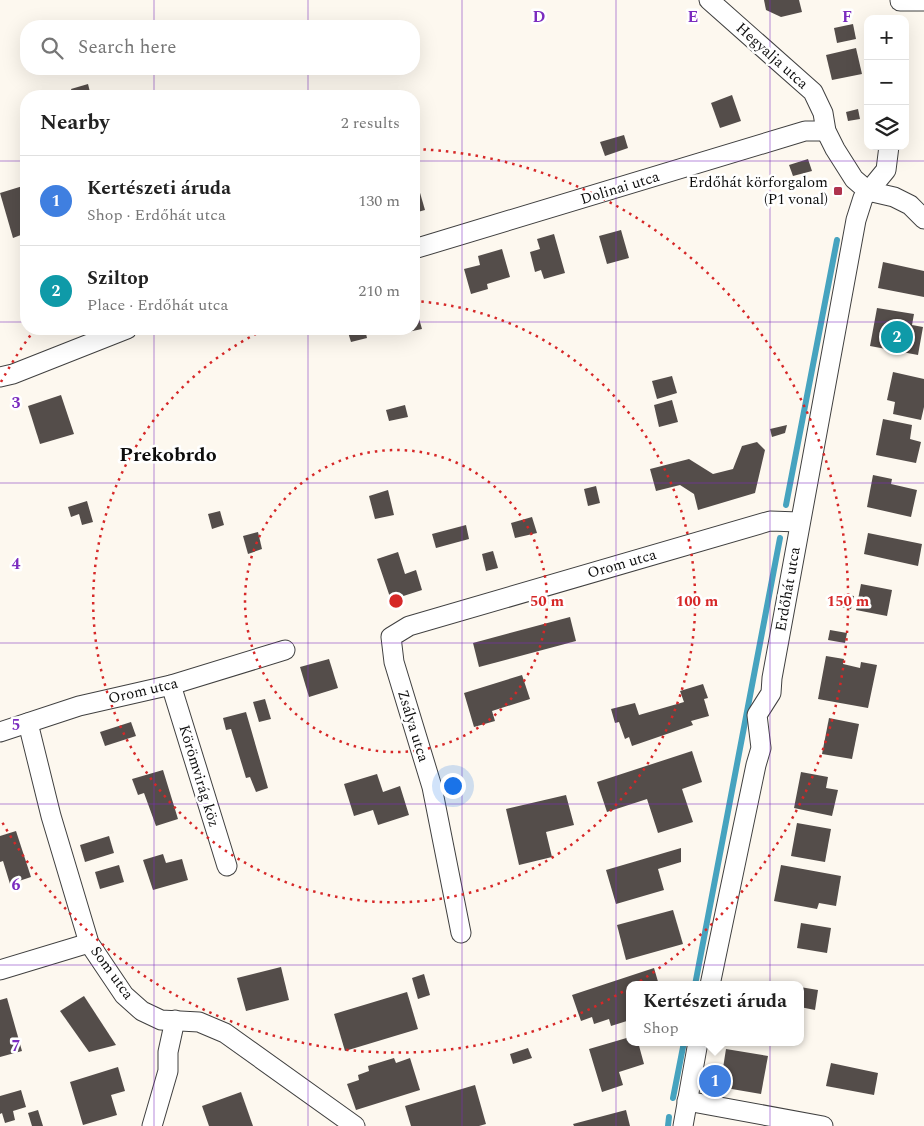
<!DOCTYPE html>
<meta charset="utf-8">
<style>
body{margin:0;font-family:Spectral,serif;background:#f6f6f6;color:#222}
.controls{position:absolute;right:15px;top:15px;display:grid;overflow:hidden;border-radius:10px;box-shadow:0 5px 20px #0002}
.controls button{width:45px;height:45px;display:grid;place-items:center;padding:0;border:0;border-bottom:1px solid #e0e0e0;background:#fff;color:#222;font:25px sans-serif}
.you{position:absolute;left:452px;top:785px;width:18px;height:18px;margin:-12px;border:4px solid #fff;border-radius:50%;background:#1a73e8;box-shadow:0 0 0 8px #1a73e833}
.badge{display:grid;place-items:center;width:32px;height:32px;border-radius:50%;background:#d93025;color:#fff;font-size:16px;font-weight:700}
.pin{position:absolute;translate:-50% -50%;border:2px solid #fff;box-shadow:0 1px 5px #0006}
.popup{position:absolute;left:626px;top:981px;width:178px;height:65px;box-sizing:border-box;display:grid;place-content:center;border-radius:10px;background:#fff;filter:drop-shadow(0 1px 4px #0005);font-size:16px;white-space:nowrap;color:#767676}
.popup b{font-size:19px;color:#222}
.popup::after{content:'';position:absolute;left:50%;top:100%;margin-left:-10px;border:10px solid transparent;border-top-color:#fff}
.list{margin:0;padding:0;list-style:none}
h2{display:flex;justify-content:space-between;align-items:center;height:65px;margin:0;padding:0 20px;font-size:21px}
h2 small{font-size:16px;font-weight:400;color:#767676}
.list li{display:grid;grid-template-columns:32px 1fr auto;gap:15px;align-items:center;box-sizing:border-box;height:90px;padding:0 20px;border-top:1px solid #e0e0e0}
.list b{display:block;font-size:19px;white-space:nowrap}
.list p{margin:0;font-size:16px;white-space:nowrap;color:#767676}
.list em{font-size:16px;font-style:normal;color:#767676}
.icon{flex:none;width:28px;height:28px;fill:none;stroke:currentColor;stroke-width:2;stroke-linecap:round;stroke-linejoin:round}
.map{position:relative;flex:none;width:924px;height:1126px;overflow:hidden}
.search{position:absolute;background:#fff;box-shadow:0 5px 20px #0002;left:20px;top:20px;width:400px;height:55px;display:flex;align-items:center;gap:12px;box-sizing:border-box;padding:0 18px;border-radius:20px;color:#767676;font-size:19px}
.panel{position:absolute;background:#fff;box-shadow:0 5px 20px #0002;left:20px;top:90px;width:400px;height:245px;border-radius:20px}
.map>svg:first-child{display:block}
</style>
<div class="map">
<svg width="924" height="1126" viewBox="0 0 924 1126">
<rect width="100%" height="100%" fill="#fdf8ef"/>
<g fill="none" stroke-linecap="round" stroke-linejoin="round">
<g stroke="#46a3bf" stroke-width="6">
<path d="M 786,505 L 837,240"/>
<path d="M 695,985 L 780,538"/>
<path d="M 673,1098 L 684,1042"/>
<path d="M 668,1126 L 669,1117"/>
</g>
</g>
<g fill="#544d4a">
<path d="M 764,0 L 799,0 L 802,12 L 781,17 L 766,10 Z"/>
<path d="M 853,24 L 856,39 L 837,43 L 834,28 Z"/>
<path d="M 856,48 L 862,74 L 832,80 L 826,55 Z"/>
<path d="M 26,50 L 26,69 L 21,51 Z"/>
<path d="M 88,84 L 91,96 L 73,96 L 71,89 Z"/>
<path d="M 732,95 L 741,121 L 720,128 L 711,103 Z"/>
<path d="M 858,109 L 860,119 L 848,121 L 846,112 Z"/>
<path d="M 624,135 L 628,148 L 605,156 L 600,142 Z"/>
<path d="M 808,159 L 812,171 L 793,176 L 789,165 Z"/>
<path d="M 414,172 L 425,210 L 414,213 Z"/>
<path d="M 26,185 L 26,233 L 13,238 L 0,193 Z"/>
<path d="M 621,230 L 629,258 L 607,264 L 599,236 Z"/>
<path d="M 554,234 L 565,273 L 544,279 L 541,270 L 535,272 L 530,252 L 540,249 L 537,239 Z"/>
<path d="M 502,249 L 510,277 L 487,284 L 488,289 L 471,294 L 464,269 L 480,265 L 478,256 Z"/>
<path d="M 883,262 L 924,271 L 924,297 L 878,288 Z"/>
<path d="M 414,301 L 422,329 L 403,333 L 402,329 L 414,329 Z"/>
<path d="M 877,308 L 914,314 L 912,325 L 923,327 L 918,355 L 870,346 Z"/>
<path d="M 347,329 L 365,329 L 367,338 L 351,342 Z"/>
<path d="M 893,372 L 924,379 L 924,407 L 921,420 L 893,414 L 895,402 L 887,400 Z"/>
<path d="M 672,376 L 677,393 L 657,399 L 652,381 Z"/>
<path d="M 61,395 L 74,434 L 40,444 L 28,406 Z"/>
<path d="M 672,400 L 678,422 L 659,427 L 654,405 Z"/>
<path d="M 405,405 L 408,417 L 389,421 L 386,410 Z"/>
<path d="M 883,419 L 912,425 L 910,439 L 921,442 L 916,463 L 876,455 Z"/>
<path d="M 787,425 L 785,433 L 772,437 L 770,429 Z"/>
<path d="M 757,442 L 765,450 L 755,493 L 698,510 L 694,494 L 680,485 L 656,491 L 650,469 L 689,459 L 713,474 L 733,469 L 742,446 Z"/>
<path d="M 873,475 L 892,479 L 891,484 L 917,490 L 911,517 L 867,507 Z"/>
<path d="M 596,486 L 600,503 L 588,506 L 584,489 Z"/>
<path d="M 388,490 L 394,515 L 375,519 L 369,496 Z"/>
<path d="M 87,501 L 93,522 L 82,525 L 79,514 L 71,517 L 68,507 Z"/>
<path d="M 220,511 L 224,525 L 212,529 L 208,514 Z"/>
<path d="M 532,517 L 537,533 L 515,538 L 511,523 Z"/>
<path d="M 466,525 L 469,539 L 436,548 L 432,534 Z"/>
<path d="M 258,532 L 262,549 L 248,554 L 243,536 Z"/>
<path d="M 868,533 L 922,544 L 918,566 L 864,554 Z"/>
<path d="M 493,551 L 498,568 L 486,571 L 482,554 Z"/>
<path d="M 398,552 L 405,574 L 416,570 L 422,590 L 391,600 L 377,559 Z"/>
<path d="M 861,584 L 892,590 L 887,616 L 856,610 Z"/>
<path d="M 839,594 L 854,596 L 851,609 L 837,606 Z"/>
<path d="M 570,617 L 576,641 L 479,667 L 473,643 Z"/>
<path d="M 830,630 L 847,633 L 845,643 L 828,640 Z"/>
<path d="M 826,656 L 844,659 L 843,664 L 860,668 L 861,662 L 877,665 L 868,708 L 818,699 Z"/>
<path d="M 329,659 L 338,688 L 309,697 L 300,667 Z"/>
<path d="M 522,675 L 530,699 L 492,711 L 495,721 L 474,727 L 464,693 Z"/>
<path d="M 703,684 L 708,698 L 704,699 L 709,716 L 691,721 L 693,725 L 632,746 L 629,737 L 625,739 L 619,722 L 615,723 L 611,709 L 635,703 L 639,715 L 684,702 L 680,691 Z"/>
<path d="M 265,699 L 271,719 L 259,722 L 253,702 Z"/>
<path d="M 246,712 L 268,788 L 256,792 L 250,777 L 246,778 L 231,729 L 226,730 L 223,718 Z"/>
<path d="M 829,718 L 859,724 L 852,759 L 822,754 Z"/>
<path d="M 131,722 L 136,736 L 105,746 L 100,732 Z"/>
<path d="M 692,751 L 702,782 L 682,789 L 693,822 L 658,833 L 647,799 L 607,812 L 597,782 Z"/>
<path d="M 163,770 L 178,819 L 156,826 L 144,793 L 138,795 L 132,779 Z"/>
<path d="M 801,772 L 828,777 L 826,788 L 838,790 L 832,816 L 794,808 Z"/>
<path d="M 377,774 L 383,792 L 400,786 L 409,815 L 378,825 L 373,810 L 354,816 L 344,784 Z"/>
<path d="M 566,795 L 574,825 L 546,832 L 552,857 L 519,865 L 506,809 Z"/>
<path d="M 797,823 L 831,829 L 825,862 L 791,856 Z"/>
<path d="M 16,831 L 31,877 L 10,884 L 3,861 L 0,862 L 0,836 Z"/>
<path d="M 109,836 L 114,853 L 85,862 L 80,845 Z"/>
<path d="M 681,848 L 681,862 L 658,869 L 664,890 L 616,904 L 606,870 Z"/>
<path d="M 163,854 L 166,863 L 182,859 L 188,880 L 153,890 L 143,860 Z"/>
<path d="M 119,865 L 124,882 L 100,889 L 95,872 Z"/>
<path d="M 781,865 L 841,876 L 836,906 L 819,903 L 817,909 L 774,901 Z"/>
<path d="M 673,910 L 683,944 L 626,960 L 617,925 Z"/>
<path d="M 801,923 L 831,928 L 827,953 L 797,948 Z"/>
<path d="M 281,967 L 289,1000 L 246,1011 L 237,978 Z"/>
<path d="M 654,968 L 659,985 L 630,985 L 630,1020 L 611,1026 L 609,1019 L 594,1024 L 592,1017 L 581,1021 L 572,995 Z"/>
<path d="M 424,974 L 430,995 L 418,999 L 412,978 Z"/>
<path d="M 800,987 L 818,990 L 815,1010 L 800,1007 Z"/>
<path d="M 407,992 L 418,1029 L 345,1051 L 334,1014 Z"/>
<path d="M 84,996 L 116,1045 L 89,1052 L 60,1011 Z"/>
<path d="M 7,998 L 22,1051 L 0,1057 L 0,1000 Z"/>
<path d="M 630,1037 L 630,1042 L 638,1042 L 644,1064 L 619,1072 L 623,1085 L 602,1092 L 589,1049 Z"/>
<path d="M 528,1048 L 532,1058 L 513,1064 L 510,1054 Z"/>
<path d="M 726,1049 L 768,1056 L 761,1094 L 720,1087 Z"/>
<path d="M 394,1058 L 396,1063 L 410,1058 L 420,1090 L 356,1110 L 347,1084 L 359,1080 L 358,1075 L 369,1071 L 368,1066 Z"/>
<path d="M 831,1063 L 878,1073 L 874,1095 L 826,1086 Z"/>
<path d="M 118,1067 L 125,1091 L 111,1095 L 117,1115 L 83,1125 L 70,1082 Z"/>
<path d="M 475,1085 L 486,1124 L 479,1126 L 411,1126 L 405,1106 Z"/>
<path d="M 21,1090 L 26,1107 L 13,1111 L 15,1120 L 5,1123 L 2,1113 L 0,1114 L 0,1096 Z"/>
<path d="M 241,1092 L 253,1126 L 209,1126 L 202,1106 Z"/>
<path d="M 38,1110 L 43,1126 L 32,1126 L 28,1113 Z"/>
<path d="M 626,1110 L 630,1126 L 574,1126 L 573,1124 Z"/>
</g>
<g fill="none" stroke-linecap="round" stroke-linejoin="round">
<g stroke="#404040" stroke-width="21">
<g id="street">
<path d="M 709,0 L 813,92 L 823,113 L 826,131 L 835,149 L 854,179 L 868,191 L 894,197 L 910,205 L 924,219"/>
<path d="M 900,1 L 924,1"/>
<path d="M 414,249 L 805,131 L 826,131"/>
<path d="M 0,377 L 13,374 L 127,329"/>
<path d="M 171,685 L 227,866"/>
<path d="M 28,723 L 51,816 L 89,943 L 124,995 L 142,1011 L 161,1020 L 199,1022 L 225,1033 L 355,1126"/>
<path d="M 0,732 L 79,706 L 171,685 L 285,650"/>
<path d="M 461,933 L 432,787 L 394,662 L 391,637 L 409,626 L 770,521 L 799,522"/>
<path d="M 0,970 L 89,943"/>
<path d="M 710,985 L 756,765 L 761,748 L 757,715 L 771,693 L 772,678 L 856,220 L 863,198 L 886,170 L 889,146"/>
<path d="M 687,1101 L 823,1126"/>
<path d="M 152,1126 L 168,1071 L 168,1052 L 175,1020"/>
<path d="M 683,1126 L 698,1042"/>
</g>
</g>
<use href="#street" stroke="#fff" stroke-width="19"/>
</g>
<path fill="none" stroke="#7b2cbf" stroke-width="1" stroke-opacity="0.55" d="M 154,0 L 154,26M 308,0 L 308,26M 462,0 L 462,1126M 616,0 L 616,1126M 770,0 L 770,1126M 154,69 L 154,96M 308,69 L 308,96M 0,161 L 26,161M 414,161 L 924,161M 0,322 L 26,322M 414,322 L 924,322M 154,329 L 154,1126M 308,329 L 308,1126M 0,483 L 924,483M 0,643 L 924,643M 0,804 L 924,804M 0,965 L 924,965"/>
<g fill="none" stroke="#d62828" stroke-width="2.5" stroke-dasharray="2.5 5">
<circle cx="396" cy="601" r="151"/>
<path d="M414 301A301 301 0 1 1 266 329"/>
<path d="M1 382A452 452 0 0 1 35 329M416 149A452 452 0 1 1 1 820"/>
</g>
<rect fill="#af334d" stroke="#fff" stroke-width="2" x="833" y="186" width="10" height="10" rx="2.5"/>
<g text-anchor="middle" dominant-baseline="central" stroke-width="5" stroke-linejoin="round" paint-order="stroke">
<g font-size="15" fill="#0d0d0d" stroke="#fff">
<text transform="translate(772 56) rotate(42)">Hegyalja utca</text>
<text transform="translate(620 188) rotate(-17)">Dolinai utca</text>
<text transform="translate(622 564) rotate(-16)">Orom utca</text>
<text transform="translate(788 589) rotate(-80)">Erdőhát utca</text>
<text transform="translate(143 691) rotate(-13)">Orom utca</text>
<text transform="translate(413 726) rotate(73)">Zsálya utca</text>
<text transform="translate(199 776) rotate(73)">Körömvirág köz</text>
<text transform="translate(112 973) rotate(54)">Som utca</text>
</g>
<g font-size="15" fill="#0d0d0d" stroke="#fff" text-anchor="end">
<text x="828" y="182">Erdőhát körforgalom<tspan x="828" dy="17">(P1 vonal)</tspan></text>
</g>
<g font-size="20" font-weight="bold" fill="#0d0d0d" stroke="#fff">
<text x="168" y="455">Prekobrdo</text>
</g>
</g>
<g font-size="16" text-anchor="middle" font-weight="bold" fill="#7b2cbf" stroke="#fff" stroke-width="5" stroke-linejoin="round" paint-order="stroke">
<text x="539" y="22">D</text>
<text x="693" y="22">E</text>
<text x="847" y="22">F</text>
<text x="16" y="408">3</text>
<text x="16" y="569">4</text>
<text x="16" y="730">5</text>
<text x="16" y="890">6</text>
<text x="16" y="1051">7</text>
</g>
<circle cx="396" cy="601" r="8" fill="#d62828" stroke="#fff" stroke-width="2.5"/>
<g font-size="15" text-anchor="middle" font-weight="bold" fill="#d62828" stroke="#fff" stroke-width="5" stroke-linejoin="round" paint-order="stroke">
<text x="547" y="606">50 m</text>
<text x="697" y="606">100 m</text>
<text x="848" y="606">150 m</text>
</g>
</svg>
<div class="controls">
<button>+</button>
<button>−</button>
<button><svg class="icon" aria-label="layers" viewBox="0 0 24 24"><path d="M12 4l9 5-9 5-9-5zM3 14l9 5 9-5"/></svg></button>
</div>
<div class="you"></div>
<div class="pin badge" style="left:715px;top:1081px;background:#3f7fe0">1</div>
<div class="popup"><b>Kertészeti áruda</b>Shop</div>
<div class="pin badge" style="left:897px;top:337px;background:#0f9aa8">2</div>
<div class="search"><svg class="icon" aria-label="search" viewBox="0 0 24 24"><circle cx="10" cy="10" r="6"/><path d="M15 15l6 6"/></svg>Search here</div>
<section class="panel">
<h2>Nearby<small>2 results</small></h2>
<ul class="list">
<li><span class="badge" style="background:#3f7fe0">1</span><div><b>Kertészeti áruda</b><p>Shop · Erdőhát utca</p></div><em>130 m</em></li>
<li><span class="badge" style="background:#0f9aa8">2</span><div><b>Sziltop</b><p>Place · Erdőhát utca</p></div><em>210 m</em></li>
</ul>
</section>
</div>
